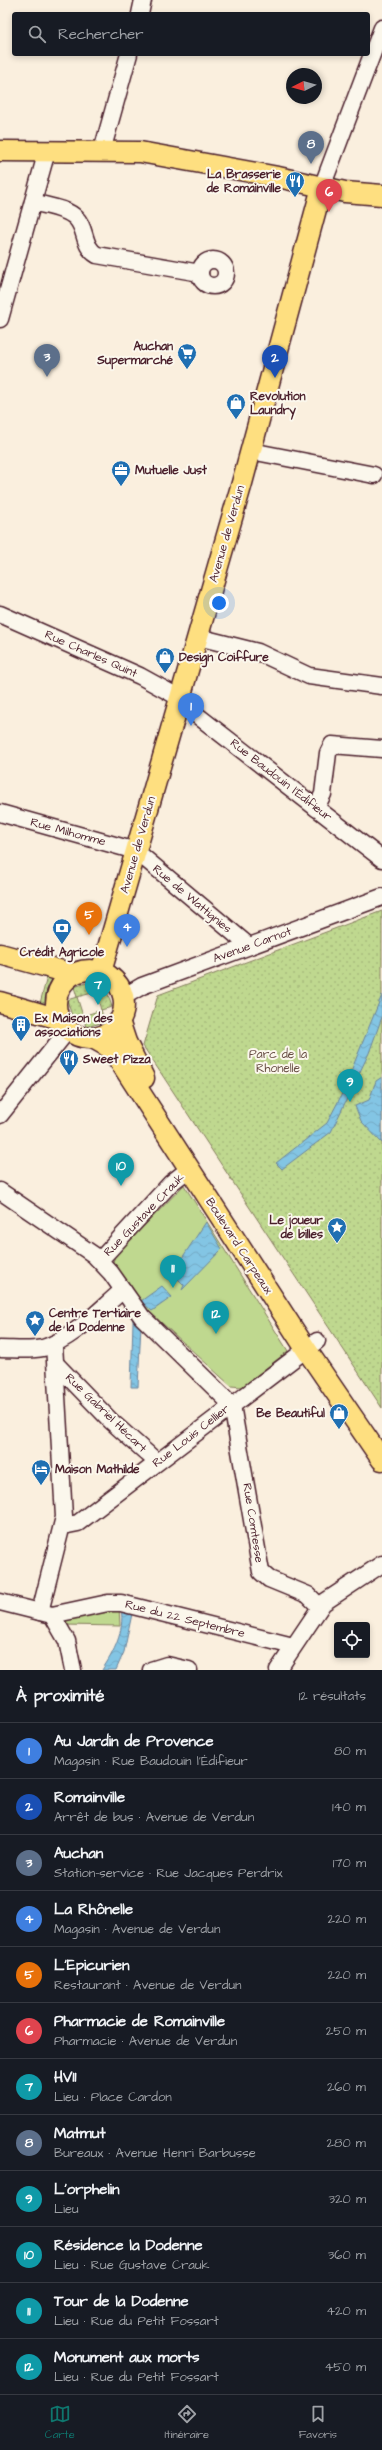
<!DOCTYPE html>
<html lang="fr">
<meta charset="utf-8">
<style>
body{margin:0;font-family:"Architects Daughter",sans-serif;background:#20242c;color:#f1f3f6}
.controls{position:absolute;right:12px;bottom:12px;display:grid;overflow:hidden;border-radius:4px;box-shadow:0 2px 6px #0003}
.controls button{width:36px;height:36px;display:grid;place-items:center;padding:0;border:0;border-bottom:1px solid #363941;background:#171b24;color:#f1f3f6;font:20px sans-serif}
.compass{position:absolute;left:286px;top:68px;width:36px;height:36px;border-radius:50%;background:#171b24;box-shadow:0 2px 6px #0003;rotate:264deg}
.you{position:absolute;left:219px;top:603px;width:14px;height:14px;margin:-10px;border:3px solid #fff;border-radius:50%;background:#1a73e8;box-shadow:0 0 0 6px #1a73e833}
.badge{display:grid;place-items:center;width:26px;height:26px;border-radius:50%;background:#0f766e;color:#fff;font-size:13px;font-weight:700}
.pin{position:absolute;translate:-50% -33px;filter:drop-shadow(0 1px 2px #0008)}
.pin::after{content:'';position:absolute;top:21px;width:14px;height:12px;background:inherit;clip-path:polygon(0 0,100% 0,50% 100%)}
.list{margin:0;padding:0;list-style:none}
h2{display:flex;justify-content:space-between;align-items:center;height:52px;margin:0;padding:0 16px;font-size:17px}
h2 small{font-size:13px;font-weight:400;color:#9ea1a6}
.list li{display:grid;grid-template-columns:26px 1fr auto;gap:12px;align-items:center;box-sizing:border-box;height:56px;padding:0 16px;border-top:1px solid #363941}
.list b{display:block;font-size:15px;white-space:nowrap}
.list p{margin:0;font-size:13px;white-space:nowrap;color:#9ea1a6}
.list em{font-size:13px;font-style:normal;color:#9ea1a6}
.icon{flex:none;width:22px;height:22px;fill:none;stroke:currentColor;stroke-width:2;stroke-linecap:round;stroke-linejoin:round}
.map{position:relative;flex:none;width:382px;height:1670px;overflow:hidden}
.search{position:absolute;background:#171b24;box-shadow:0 2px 6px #0003;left:12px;right:12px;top:12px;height:44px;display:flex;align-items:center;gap:10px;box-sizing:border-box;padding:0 14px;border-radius:4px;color:#9ea1a6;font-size:15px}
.sheet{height:724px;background:#171b24}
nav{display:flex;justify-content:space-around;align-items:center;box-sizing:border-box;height:56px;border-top:1px solid #363941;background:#171b24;font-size:11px;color:#9ea1a6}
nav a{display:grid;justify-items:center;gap:2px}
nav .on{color:#0f766e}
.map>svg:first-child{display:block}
</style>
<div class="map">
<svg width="382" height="1670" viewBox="0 0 382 1670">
<defs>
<pattern id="grass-dots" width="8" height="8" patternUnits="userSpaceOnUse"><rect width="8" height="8" fill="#bfd88f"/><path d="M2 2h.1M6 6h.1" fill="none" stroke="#a6b97c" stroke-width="1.8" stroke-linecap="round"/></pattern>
<pattern id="water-waves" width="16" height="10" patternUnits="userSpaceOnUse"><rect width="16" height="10" fill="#83c5e4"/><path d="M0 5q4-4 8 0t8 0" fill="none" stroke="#73a9c4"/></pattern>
</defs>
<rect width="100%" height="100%" fill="#faefde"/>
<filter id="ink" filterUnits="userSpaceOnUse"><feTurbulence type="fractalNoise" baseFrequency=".025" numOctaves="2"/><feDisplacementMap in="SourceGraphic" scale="8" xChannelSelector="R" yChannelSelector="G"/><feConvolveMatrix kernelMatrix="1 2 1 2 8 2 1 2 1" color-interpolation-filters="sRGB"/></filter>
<g filter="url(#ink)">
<g fill="url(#grass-dots)" stroke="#847c5d" fill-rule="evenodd">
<path d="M 382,911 L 382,1408 L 143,1046 L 158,995 Z"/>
<path d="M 48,973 L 55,982 C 53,994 51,1004 39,1007 Z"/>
<path d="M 93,981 L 96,992 L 106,988 L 112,1007 L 101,1010 L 105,1022 L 86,1027 L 83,1016 L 73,1019 L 67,1000 L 77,997 L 74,987 ZM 96,992 L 101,1010 L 83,1016 L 77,997 Z"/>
</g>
<g fill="#bfd88f" stroke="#847c5d">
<path d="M 184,1185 L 288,1351 L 242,1387 L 231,1386 L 139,1302 L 130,1285 L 113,1262 L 115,1256 Z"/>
<path d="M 119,1606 L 120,1626 L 64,1625 L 59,1616 Z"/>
</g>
<g fill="url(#water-waves)" stroke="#6c839a">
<path d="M 382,995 L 382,1017 L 369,1053 L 331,1132 L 282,1169 L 276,1163 L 327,1123 L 340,1098 Z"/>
<path d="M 382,1077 L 382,1143 L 361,1121 L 355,1106 L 369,1100 L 376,1081 Z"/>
<path d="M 206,1222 L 222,1249 L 182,1290 L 184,1285 L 177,1278 L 168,1279 Z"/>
<path d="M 162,1286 L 172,1297 L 152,1311 L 141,1301 Z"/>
<path d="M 131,1313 L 141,1325 L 138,1387 L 131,1387 L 133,1321 Z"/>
<path d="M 121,1609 L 133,1609 L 124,1652 L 116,1670 L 102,1670 C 114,1652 125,1631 121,1609 Z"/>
</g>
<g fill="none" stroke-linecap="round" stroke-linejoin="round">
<g stroke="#4a1f2b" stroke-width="19">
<g id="minor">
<path d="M 140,14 L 143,0"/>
<path d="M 102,151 L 129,54"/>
<path d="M 322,187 L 382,28"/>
<path d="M 33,202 C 46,206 67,208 76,218 C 87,229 82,246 97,255 L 200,273"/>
<circle cx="213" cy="273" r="13"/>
<path d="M 0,319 L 47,151"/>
<path d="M 251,451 L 374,475"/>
<path d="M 0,614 L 140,676 L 180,698"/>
<path d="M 198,637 L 258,652 L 309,676 L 382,686"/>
<path d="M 178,703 L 189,709 L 382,859"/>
<path d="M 316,808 L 323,794 L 328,753 L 332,745 L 382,749"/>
<path d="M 0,813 L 136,851 L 249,946"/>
<path d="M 123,997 L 142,986 L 382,897"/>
<path d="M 0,1115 L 68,1030"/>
<path d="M 0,1191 L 94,1255 L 111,1273 L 142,1317 L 232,1405 L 261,1572 L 269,1579 L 308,1595 L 320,1607"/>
<path d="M 100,1260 L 171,1183 L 189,1169"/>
<path d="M 0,1349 C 14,1349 30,1351 43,1348 C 73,1339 99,1310 123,1290"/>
<path d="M 56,1364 L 111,1421 L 157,1462"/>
<path d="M 63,1526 L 78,1523 L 317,1341"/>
<path d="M 0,1602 L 52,1615 L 67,1641 L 73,1670"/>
<path d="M 40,1612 L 64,1517 L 54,1344"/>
<path d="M 52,1615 L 108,1603 L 121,1603 L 293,1646"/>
<path d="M 151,1670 L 167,1665 L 189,1670"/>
<path d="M 278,1670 L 323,1603 L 382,1564"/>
</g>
</g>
<g stroke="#4a1f2b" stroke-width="23">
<g id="major">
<path d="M 0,151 L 140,152 L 278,177 L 345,192 L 382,195"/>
<path d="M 0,954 L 73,974"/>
<circle cx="90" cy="1004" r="34"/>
<path d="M 101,972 L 242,483 L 322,187"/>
<path d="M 0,1002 L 59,1019"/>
<path d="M 119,1021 L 126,1042 L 144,1078"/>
<path d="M 93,1038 L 107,1046 L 119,1060 L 306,1349 L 382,1460"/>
</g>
</g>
<use href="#minor" stroke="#fbf7ec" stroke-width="16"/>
<use href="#major" stroke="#fedf80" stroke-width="20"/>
</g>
</g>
<defs>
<g id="restaurant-pin" transform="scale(1)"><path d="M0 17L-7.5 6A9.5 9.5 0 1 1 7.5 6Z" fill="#1f6fb2" stroke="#fbf7ec"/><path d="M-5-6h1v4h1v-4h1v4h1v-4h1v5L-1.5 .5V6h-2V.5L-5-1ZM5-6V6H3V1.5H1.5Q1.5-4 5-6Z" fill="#fff"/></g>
<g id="supermarket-pin" transform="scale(1)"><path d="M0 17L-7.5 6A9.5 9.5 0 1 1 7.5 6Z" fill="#1f6fb2" stroke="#fbf7ec"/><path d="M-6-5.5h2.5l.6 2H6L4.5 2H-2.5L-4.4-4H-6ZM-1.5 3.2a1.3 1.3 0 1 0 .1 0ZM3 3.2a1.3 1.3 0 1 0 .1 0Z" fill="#fff"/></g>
<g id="shop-pin" transform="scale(1)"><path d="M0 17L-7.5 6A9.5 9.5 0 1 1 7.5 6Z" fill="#1f6fb2" stroke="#fbf7ec"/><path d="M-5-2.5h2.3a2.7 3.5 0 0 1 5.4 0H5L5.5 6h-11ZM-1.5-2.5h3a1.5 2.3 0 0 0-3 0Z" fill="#fff"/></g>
<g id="office-pin" transform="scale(1)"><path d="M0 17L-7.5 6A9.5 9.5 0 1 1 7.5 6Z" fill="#1f6fb2" stroke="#fbf7ec"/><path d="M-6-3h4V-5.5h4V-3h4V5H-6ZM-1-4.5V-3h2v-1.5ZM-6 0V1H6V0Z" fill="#fff"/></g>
<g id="bank-pin" transform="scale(1)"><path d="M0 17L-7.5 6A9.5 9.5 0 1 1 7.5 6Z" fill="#1f6fb2" stroke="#fbf7ec"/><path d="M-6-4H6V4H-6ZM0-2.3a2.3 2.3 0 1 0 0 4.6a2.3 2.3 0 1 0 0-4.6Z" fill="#fff"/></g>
<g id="building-pin" transform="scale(1)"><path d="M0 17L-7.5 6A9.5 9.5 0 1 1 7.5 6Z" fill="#1f6fb2" stroke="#fbf7ec"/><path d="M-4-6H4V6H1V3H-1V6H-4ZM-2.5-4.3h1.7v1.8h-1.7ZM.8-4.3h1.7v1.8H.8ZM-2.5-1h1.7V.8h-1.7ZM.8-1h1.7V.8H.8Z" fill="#fff"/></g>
<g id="sight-pin" transform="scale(1)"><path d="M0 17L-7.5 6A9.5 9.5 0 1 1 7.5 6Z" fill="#1f6fb2" stroke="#fbf7ec"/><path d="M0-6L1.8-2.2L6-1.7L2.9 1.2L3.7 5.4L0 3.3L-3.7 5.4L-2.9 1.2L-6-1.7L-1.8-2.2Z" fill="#fff"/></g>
<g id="hotel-pin" transform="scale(1)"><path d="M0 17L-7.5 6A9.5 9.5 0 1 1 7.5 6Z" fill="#1f6fb2" stroke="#fbf7ec"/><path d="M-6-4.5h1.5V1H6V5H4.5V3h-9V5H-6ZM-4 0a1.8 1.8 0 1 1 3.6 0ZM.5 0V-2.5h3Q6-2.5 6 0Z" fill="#fff"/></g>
</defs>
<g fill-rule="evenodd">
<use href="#restaurant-pin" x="295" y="181"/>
<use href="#supermarket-pin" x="187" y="353"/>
<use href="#shop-pin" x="236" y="403"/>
<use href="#office-pin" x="121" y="470"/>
<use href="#shop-pin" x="165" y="657"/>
<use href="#bank-pin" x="62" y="928"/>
<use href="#building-pin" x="21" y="1025"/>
<use href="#restaurant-pin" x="69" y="1059"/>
<use href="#sight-pin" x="337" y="1227"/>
<use href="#sight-pin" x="35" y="1320"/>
<use href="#shop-pin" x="339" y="1413"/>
<use href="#hotel-pin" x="41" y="1469"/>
</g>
<g text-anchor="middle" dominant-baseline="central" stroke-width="4" stroke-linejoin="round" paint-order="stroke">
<g font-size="12" font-weight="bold" fill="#4a1f2b" stroke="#fbf7ec" text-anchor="start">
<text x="281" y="174" text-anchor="end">La Brasserie<tspan x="281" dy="14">de Romainville</tspan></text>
<text x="173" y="346" text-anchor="end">Auchan<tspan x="173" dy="14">Supermarché</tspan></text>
<text x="250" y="396">Revolution<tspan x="250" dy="14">Laundry</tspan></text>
<text x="135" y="470">Mutuelle Just</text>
<text x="179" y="657">Design Coiffure</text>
<text x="62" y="952" text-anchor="middle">Crédit Agricole</text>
<text x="35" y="1018">Ex Maison des<tspan x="35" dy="14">associations</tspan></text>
<text x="83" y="1059">Sweet Pizza</text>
<text x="323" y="1220" text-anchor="end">Le joueur<tspan x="323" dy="14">de billes</tspan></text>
<text x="49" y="1313">Centre Tertiaire<tspan x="49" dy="14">de la Dodenne</tspan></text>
<text x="325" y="1413" text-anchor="end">Be Beautiful</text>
<text x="55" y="1469">Maison Mathilde</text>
</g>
<g font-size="12" fill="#4a1f2b" stroke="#fbf7ec">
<text transform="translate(227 534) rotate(-74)">Avenue de Verdun</text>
<text transform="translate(91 654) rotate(24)">Rue Charles Quint</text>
<text transform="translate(281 780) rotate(38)">Rue Baudouin l'Édifieur</text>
<text transform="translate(68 832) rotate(15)">Rue Milhomme</text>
<text transform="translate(138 845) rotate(-74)">Avenue de Verdun</text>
<text transform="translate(192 899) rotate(40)">Rue de Wattignies</text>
<text transform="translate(252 945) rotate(-20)">Avenue Carnot</text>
<text transform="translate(144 1215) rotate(-46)">Rue Gustave Crauk</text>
<text transform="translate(239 1246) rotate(57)">Boulevard Carpeaux</text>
<text transform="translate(106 1413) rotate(44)">Rue Gabriel Hécart</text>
<text transform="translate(191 1436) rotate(-38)">Rue Louis Cellier</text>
<text transform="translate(253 1523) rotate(81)">Rue Comtesse</text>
<text transform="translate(185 1619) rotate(14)">Rue du 22 Septembre</text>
</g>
<g font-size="12" fill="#674d44" stroke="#fbf7ec">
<text x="278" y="1054">Parc de la<tspan x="278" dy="14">Rhonelle</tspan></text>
</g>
</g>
</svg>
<div class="controls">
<button><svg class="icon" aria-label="locate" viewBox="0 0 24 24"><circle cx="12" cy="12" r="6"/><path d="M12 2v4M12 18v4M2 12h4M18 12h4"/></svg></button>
</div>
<svg class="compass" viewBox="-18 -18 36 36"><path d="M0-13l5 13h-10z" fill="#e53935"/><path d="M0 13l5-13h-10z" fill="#9ea1a6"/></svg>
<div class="you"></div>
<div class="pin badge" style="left:191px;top:726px;background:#3f7fe0">1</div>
<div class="pin badge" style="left:275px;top:378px;background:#1a4fb4">2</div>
<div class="pin badge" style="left:47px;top:377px;background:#5c6f8a">3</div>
<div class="pin badge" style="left:127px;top:947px;background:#3f7fe0">4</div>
<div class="pin badge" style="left:89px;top:935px;background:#e8710a">5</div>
<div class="pin badge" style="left:329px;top:212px;background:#e0444e">6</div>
<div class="pin badge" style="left:98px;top:1005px;background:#0f9aa8">7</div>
<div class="pin badge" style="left:311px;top:164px;background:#5c6f8a">8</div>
<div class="pin badge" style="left:350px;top:1102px;background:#0f9aa8">9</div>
<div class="pin badge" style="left:121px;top:1186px;background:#0f9aa8">10</div>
<div class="pin badge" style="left:173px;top:1288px;background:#0f9aa8">11</div>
<div class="pin badge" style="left:216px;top:1334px;background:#0f9aa8">12</div>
<div class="search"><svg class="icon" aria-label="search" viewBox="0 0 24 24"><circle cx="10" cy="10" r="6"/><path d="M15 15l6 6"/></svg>Rechercher</div>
</div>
<section class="sheet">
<h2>À proximité<small>12 résultats</small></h2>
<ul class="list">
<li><span class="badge" style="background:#3f7fe0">1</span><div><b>Au Jardin de Provence</b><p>Magasin · Rue Baudouin l'Édifieur</p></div><em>80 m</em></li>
<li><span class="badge" style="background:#1a4fb4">2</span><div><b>Romainville</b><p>Arrêt de bus · Avenue de Verdun</p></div><em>140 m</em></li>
<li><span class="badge" style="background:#5c6f8a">3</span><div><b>Auchan</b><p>Station-service · Rue Jacques Perdrix</p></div><em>170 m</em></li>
<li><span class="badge" style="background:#3f7fe0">4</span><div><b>La Rhônelle</b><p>Magasin · Avenue de Verdun</p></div><em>220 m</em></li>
<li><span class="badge" style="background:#e8710a">5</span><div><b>L'Epicurien</b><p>Restaurant · Avenue de Verdun</p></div><em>220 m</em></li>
<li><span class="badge" style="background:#e0444e">6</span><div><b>Pharmacie de Romainville</b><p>Pharmacie · Avenue de Verdun</p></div><em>250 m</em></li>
<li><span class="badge" style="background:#0f9aa8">7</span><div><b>HV11</b><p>Lieu · Place Cardon</p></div><em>260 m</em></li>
<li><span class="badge" style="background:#5c6f8a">8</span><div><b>Matmut</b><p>Bureaux · Avenue Henri Barbusse</p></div><em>280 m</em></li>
<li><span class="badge" style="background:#0f9aa8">9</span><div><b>L'orphelin</b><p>Lieu</p></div><em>320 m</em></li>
<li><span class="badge" style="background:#0f9aa8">10</span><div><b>Résidence la Dodenne</b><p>Lieu · Rue Gustave Crauk</p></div><em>360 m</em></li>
<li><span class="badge" style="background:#0f9aa8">11</span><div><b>Tour de la Dodenne</b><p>Lieu · Rue du Petit Fossart</p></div><em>420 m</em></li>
<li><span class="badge" style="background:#0f9aa8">12</span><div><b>Monument aux morts</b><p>Lieu · Rue du Petit Fossart</p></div><em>450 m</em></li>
</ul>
</section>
<nav>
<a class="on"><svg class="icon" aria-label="map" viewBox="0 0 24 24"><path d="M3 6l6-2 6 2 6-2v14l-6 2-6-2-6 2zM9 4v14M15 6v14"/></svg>Carte</a>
<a><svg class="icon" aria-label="directions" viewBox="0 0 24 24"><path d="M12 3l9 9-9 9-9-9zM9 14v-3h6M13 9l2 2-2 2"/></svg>Itinéraire</a>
<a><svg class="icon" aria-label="saved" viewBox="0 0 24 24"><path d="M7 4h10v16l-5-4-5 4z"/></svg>Favoris</a>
</nav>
